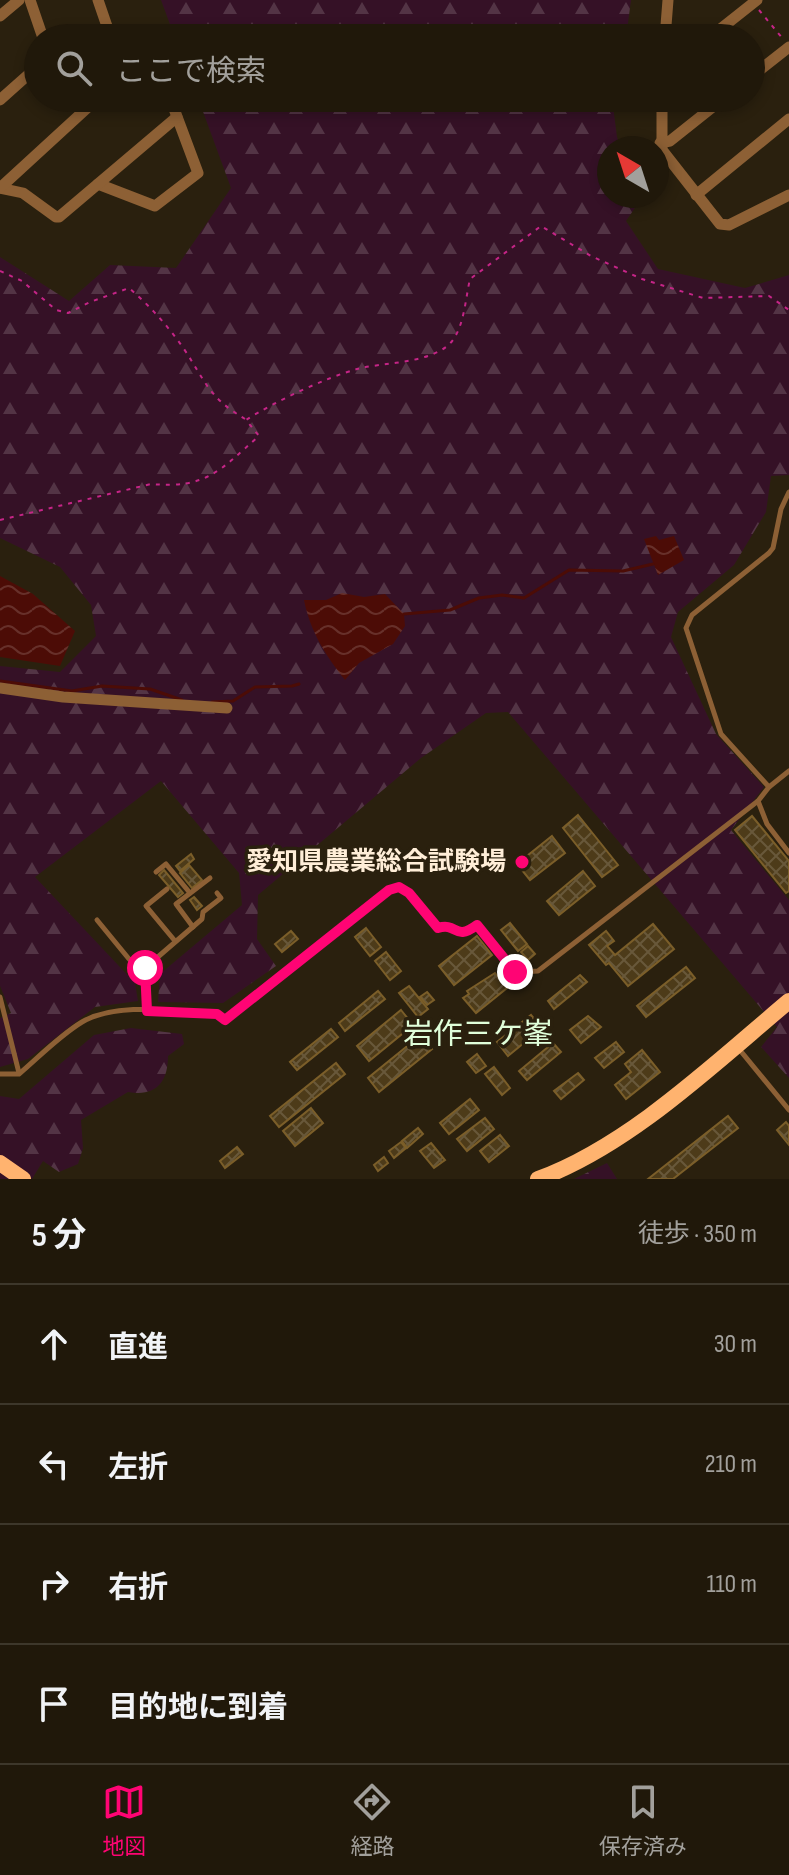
<!DOCTYPE html>
<html lang="ja">
<meta charset="utf-8">
<style>
body{margin:0;font-family:"Sofia Sans Condensed","Noto Sans JP",sans-serif;background:#282113;color:#f1f3f6}
.compass{position:absolute;left:597px;top:136px;width:72px;height:72px;border-radius:50%;background:#20180a;box-shadow:0 4px 12px #0003;rotate:321deg}
.stop{position:absolute;width:24px;height:24px;margin:-18px;border:6px solid #ff0474;border-radius:50%;background:#fff}
.stop.end{background:#ff0474;border-color:#fff;box-shadow:0 2px 8px #0008}
.list{margin:0;padding:0;list-style:none}
h2{display:flex;justify-content:space-between;align-items:center;height:104px;margin:0;padding:0 32px;font-size:34px}
h2 small{font-size:26px;font-weight:400;color:#a2a09c}
.list li{display:grid;grid-template-columns:52px 1fr auto;gap:24px;align-items:center;box-sizing:border-box;height:120px;padding:0 32px;border-top:2px solid #3d372b}
.list b{display:block;font-size:30px;white-space:nowrap}
.list em{font-size:26px;font-style:normal;color:#a2a09c}
.icon{flex:none;width:44px;height:44px;fill:none;stroke:currentColor;stroke-width:2;stroke-linecap:round;stroke-linejoin:round}
.map{position:relative;flex:none;width:789px;height:1179px;overflow:hidden}
.search{position:absolute;background:#20180a;box-shadow:0 4px 12px #0003;left:24px;right:24px;top:24px;height:88px;display:flex;align-items:center;gap:20px;box-sizing:border-box;padding:0 28px;border-radius:44px;color:#a2a09c;font-size:30px}
.sheet{height:584px;background:#20180a}
nav{display:flex;justify-content:space-around;align-items:center;box-sizing:border-box;height:112px;border-top:2px solid #3d372b;background:#20180a;font-size:22px;color:#a2a09c}
nav a{display:grid;justify-items:center;gap:4px}
nav .on{color:#ff0474}
.map>svg:first-child{display:block}
</style>
<div class="map">
<svg width="789" height="1179" viewBox="0 0 789 1179">
<defs>
<pattern id="forest-firs" width="22" height="20" patternUnits="userSpaceOnUse" patternTransform="scale(2)"><rect width="22" height="20" fill="#351126"/><path d="M5 1l3.5 6h-7zM16 11l3.5 6h-7z" fill="#533445"/></pattern>
<pattern id="water-waves" width="16" height="10" patternUnits="userSpaceOnUse" patternTransform="scale(2)"><rect width="16" height="10" fill="#4c0c06"/><path d="M0 5q4-4 8 0t8 0" fill="none" stroke="#67302a"/></pattern>
<pattern id="building-cross-hatch" width="8" height="8" patternUnits="userSpaceOnUse" patternTransform="scale(2)"><rect width="8" height="8" fill="#4d3b19"/><path d="M0 0l8 8M0 8l8-8" fill="none" stroke="#68583a"/></pattern>
</defs>
<rect width="100%" height="100%" fill="#2a200e"/>
<g fill="url(#forest-firs)">
<path d="M 161,0 L 631,0 L 626,38 L 175,38 Z"/>
<path d="M 198,98 L 612,98 L 617,137 L 621,148 L 609,148 L 609,196 L 639,196 L 641,199 L 626,221 L 658,269 L 745,288 L 789,275 L 789,475 L 771,476 L 766,512 L 734,565 L 678,612 L 671,637 L 716,734 L 764,787 L 731,830 L 789,900 L 789,1078 L 761,1047 L 777,1027 L 508,712 L 486,713 L 421,758 L 258,895 L 257,939 L 276,966 L 223,1003 L 158,1002 L 160,974 L 242,905 L 239,873 L 161,781 L 35,877 L 135,983 L 138,1001 L 95,1007 L 28,1059 L 0,1067 L 0,1018 L 11,1013 L 0,986 L 0,666 L 60,672 L 96,636 L 91,605 L 60,567 L 0,538 L 0,257 L 69,301 L 110,265 L 176,268 L 231,188 Z"/>
<path d="M 131,1028 L 182,1034 L 184,1044 L 168,1056 C 168,1083 155,1097 128,1092 L 81,1120 L 83,1148 L 78,1164 L 59,1172 L 43,1161 L 32,1179 L 0,1179 L 0,1096 L 19,1099 L 94,1035 Z"/>
<path d="M 607,1163 L 617,1179 L 574,1179 Z"/>
</g>
<g fill="url(#water-waves)">
<path d="M 656,536 L 659,540 L 674,536 L 684,560 L 658,575 L 644,539 Z"/>
<path d="M 0,576 L 33,594 L 75,631 L 60,666 L 0,657 Z"/>
<path d="M 342,593 L 364,597 L 385,594 L 404,614 L 405,626 L 393,644 L 359,663 L 345,680 C 326,656 310,631 304,600 L 326,600 Z"/>
</g>
<g fill="none" stroke-linecap="round" stroke-linejoin="round">
<g stroke="#4c0c06" stroke-width="3">
<path d="M 404,614 L 450,610 L 479,598 L 502,595 L 524,598 L 569,570 L 623,571 L 653,564"/>
<path d="M 0,681 L 72,691 L 102,686 L 150,689 L 182,700"/>
<path d="M 212,702 L 233,701 L 255,687 L 292,686 L 299,684"/>
</g>
</g>
<g fill="url(#building-cross-hatch)" stroke="#7b5e29" stroke-width="2">
<path d="M 578,815 L 618,865 L 602,877 L 563,828 Z"/>
<path d="M 752,816 L 789,861 L 789,891 L 786,893 L 735,830 Z"/>
<path d="M 552,836 L 565,853 L 530,880 L 517,864 Z"/>
<path d="M 191,854 L 194,859 L 180,871 L 176,866 Z"/>
<path d="M 189,865 L 202,880 L 192,888 L 180,873 Z"/>
<path d="M 164,870 L 183,893 L 178,897 L 159,875 Z"/>
<path d="M 583,871 L 595,886 L 559,915 L 547,901 Z"/>
<path d="M 194,897 L 202,906 L 197,910 L 190,900 Z"/>
<path d="M 510,923 L 527,944 L 518,951 L 501,930 Z"/>
<path d="M 653,924 L 674,949 L 628,986 L 609,963 L 606,965 L 589,945 L 606,931 L 614,941 L 607,946 L 615,955 Z"/>
<path d="M 366,928 L 381,947 L 370,956 L 355,937 Z"/>
<path d="M 291,931 L 298,939 L 282,952 L 275,944 Z"/>
<path d="M 477,936 L 492,955 L 454,985 L 439,966 Z"/>
<path d="M 528,946 L 535,954 L 528,960 L 521,952 Z"/>
<path d="M 386,952 L 401,971 L 390,980 L 375,961 Z"/>
<path d="M 686,967 L 695,978 L 646,1017 L 637,1006 Z"/>
<path d="M 495,973 L 507,988 L 476,1013 L 463,998 L 469,994 L 467,991 Z"/>
<path d="M 580,975 L 587,982 L 554,1009 L 548,1001 Z"/>
<path d="M 409,986 L 428,1009 L 418,1017 L 399,993 Z"/>
<path d="M 378,991 L 385,999 L 345,1031 L 339,1023 Z"/>
<path d="M 427,992 L 434,1000 L 427,1005 L 420,997 Z"/>
<path d="M 401,1010 L 413,1025 L 369,1061 L 357,1046 Z"/>
<path d="M 531,1015 L 542,1028 L 508,1056 L 497,1042 Z"/>
<path d="M 588,1016 L 601,1027 L 581,1043 L 570,1030 Z"/>
<path d="M 331,1029 L 338,1037 L 297,1070 L 290,1062 Z"/>
<path d="M 421,1035 L 432,1049 L 379,1092 L 368,1078 Z"/>
<path d="M 616,1042 L 624,1052 L 604,1068 L 595,1058 Z"/>
<path d="M 553,1043 L 561,1052 L 527,1080 L 519,1071 Z"/>
<path d="M 642,1050 L 660,1072 L 626,1099 L 615,1085 L 631,1072 L 625,1064 Z"/>
<path d="M 477,1054 L 486,1066 L 476,1073 L 467,1062 Z"/>
<path d="M 336,1063 L 345,1074 L 279,1127 L 270,1116 Z"/>
<path d="M 494,1067 L 510,1088 L 502,1095 L 485,1074 Z"/>
<path d="M 578,1073 L 584,1080 L 561,1099 L 554,1091 Z"/>
<path d="M 470,1099 L 479,1110 L 449,1134 L 440,1123 Z"/>
<path d="M 311,1108 L 323,1123 L 295,1146 L 283,1131 Z"/>
<path d="M 728,1116 L 738,1128 L 673,1179 L 648,1179 Z"/>
<path d="M 485,1118 L 494,1129 L 467,1151 L 457,1139 Z"/>
<path d="M 786,1122 L 789,1126 L 789,1145 L 777,1130 Z"/>
<path d="M 418,1128 L 423,1134 L 407,1148 L 402,1141 Z"/>
<path d="M 500,1135 L 509,1146 L 489,1162 L 480,1151 Z"/>
<path d="M 401,1142 L 406,1148 L 394,1158 L 389,1151 Z"/>
<path d="M 431,1143 L 445,1160 L 434,1168 L 420,1151 Z"/>
<path d="M 237,1147 L 243,1154 L 225,1168 L 220,1161 Z"/>
<path d="M 384,1157 L 388,1163 L 378,1171 L 374,1165 Z"/>
</g>
<g fill="none" stroke-linecap="round" stroke-linejoin="round">
<g stroke="#c52587" stroke-width="2" stroke-dasharray="4 6" stroke-linecap="butt">
<path d="M 759,10 L 783,39"/>
<path d="M 0,271 L 22,281 L 56,310 L 68,313 L 90,302 L 129,288 C 150,306 168,326 184,349 C 206,382 208,397 245,419"/>
<path d="M 0,520 L 151,484 C 207,489 220,470 259,436 L 246,420 C 274,402 325,378 357,369 C 385,362 422,364 446,347 C 464,334 465,300 470,279 L 541,226 L 591,256 L 642,279 L 703,298 L 769,296 L 789,310"/>
</g>
<g stroke="#8d6035" stroke-width="5">
<path d="M 769,787 L 721,734 L 686,628 L 692,615 L 769,553 L 773,548 L 781,509 L 789,492"/>
<path d="M 758,801 L 767,824 L 789,853"/>
<path d="M 156,872 L 166,864 L 190,893"/>
<path d="M 167,889 L 146,906 L 175,941"/>
<path d="M 97,920 L 129,959 L 145,968"/>
<path d="M 193,927 L 176,904 L 210,878"/>
<path d="M 0,997 L 19,1073"/>
<path d="M 147,1011 L 145,968 L 202,919 L 203,912 L 221,898 L 217,893"/>
<path d="M 739,1049 L 789,1110"/>
<path d="M 0,1074 L 19,1074 C 39,1057 59,1036 82,1022 C 118,1001 176,1012 217,1014 L 225,1020 L 394,888 L 409,893 L 438,928 L 448,927 L 460,933 L 477,925 L 519,976 L 524,972 L 538,971 L 758,801 L 769,787 L 789,771"/>
</g>
<g stroke="#8d6035" stroke-width="11">
<path d="M 30,0 L 43,38"/>
<path d="M 98,0 L 111,38"/>
<path d="M 0,16 L 19,0"/>
<path d="M 665,38 L 668,0"/>
<path d="M 709,38 L 757,0"/>
<path d="M 751,77 L 789,47"/>
<path d="M 662,98 L 662,150 L 720,224 L 729,225 L 789,195"/>
<path d="M 0,100 L 38,66"/>
<path d="M 660,143 L 670,141 L 724,98"/>
<path d="M 98,184 L 155,206 L 198,173 L 170,98"/>
<path d="M 0,188 L 23,193 L 56,217 L 59,217 L 177,117"/>
<path d="M 0,188 L 98,98"/>
<path d="M 696,195 L 789,119"/>
<path d="M 0,688 L 63,697 L 227,708"/>
</g>
<g stroke="#ffb36f" stroke-width="16">
<path d="M 0,1163 L 23,1179"/>
<path d="M 538,1179 C 629,1146 715,1063 789,1001"/>
</g>
</g>
<g fill="none" stroke-linecap="round" stroke-linejoin="round">
<path stroke="#ff0474" stroke-width="10" d="M 145,968 L 147,1011 L 217,1014 L 225,1020 L 389,890 L 399,887 L 409,893 L 438,928 C 458,922 454,942 477,925 L 515,972"/>
</g>
<circle fill="#ff0474" stroke="#2a200e" stroke-width="3" cx="522" cy="862" r="8"/>
<g text-anchor="middle" dominant-baseline="central" stroke-width="7" stroke-linejoin="round" paint-order="stroke">
<g font-size="26" font-weight="bold" fill="#ffeed8" stroke="#2a200e" text-anchor="end">
<text x="506" y="862">愛知県農業総合試験場</text>
</g>
<g font-size="30" fill="#e0ffda" stroke="#2a200e">
<text x="478" y="1035">岩作三ケ峯</text>
</g>
</g>
</svg>
<svg class="compass" viewBox="-18 -18 36 36"><path d="M0-13l5 13h-10z" fill="#e53935"/><path d="M0 13l5-13h-10z" fill="#a2a09c"/></svg>
<div class="stop" style="left:145px;top:968px"></div>
<div class="stop end" style="left:515px;top:972px"></div>
<div class="search"><svg class="icon" aria-label="search" viewBox="0 0 24 24"><circle cx="10" cy="10" r="6"/><path d="M15 15l6 6"/></svg>ここで検索</div>
</div>
<section class="sheet">
<h2>5 分<small>徒歩 · 350 m</small></h2>
<ul class="list">
<li><svg class="icon" aria-label="ahead" viewBox="0 0 24 24"><path d="M12 20V5M6 11l6-6 6 6"/></svg><div><b>直進</b></div><em>30 m</em></li>
<li><svg class="icon" aria-label="left" viewBox="0 0 24 24"><path d="M17 20v-9H6M10 6l-5 5 5 5"/></svg><div><b>左折</b></div><em>210 m</em></li>
<li><svg class="icon" aria-label="right" viewBox="0 0 24 24"><path d="M7 20v-9h11M14 6l5 5-5 5"/></svg><div><b>右折</b></div><em>110 m</em></li>
<li><svg class="icon" aria-label="arrive" viewBox="0 0 24 24"><path d="M6 21V4h12l-3 4 3 4H6"/></svg><div><b>目的地に到着</b></div></li>
</ul>
</section>
<nav>
<a class="on"><svg class="icon" aria-label="map" viewBox="0 0 24 24"><path d="M3 6l6-2 6 2 6-2v14l-6 2-6-2-6 2zM9 4v14M15 6v14"/></svg>地図</a>
<a><svg class="icon" aria-label="directions" viewBox="0 0 24 24"><path d="M12 3l9 9-9 9-9-9zM9 14v-3h6M13 9l2 2-2 2"/></svg>経路</a>
<a><svg class="icon" aria-label="saved" viewBox="0 0 24 24"><path d="M7 4h10v16l-5-4-5 4z"/></svg>保存済み</a>
</nav>
